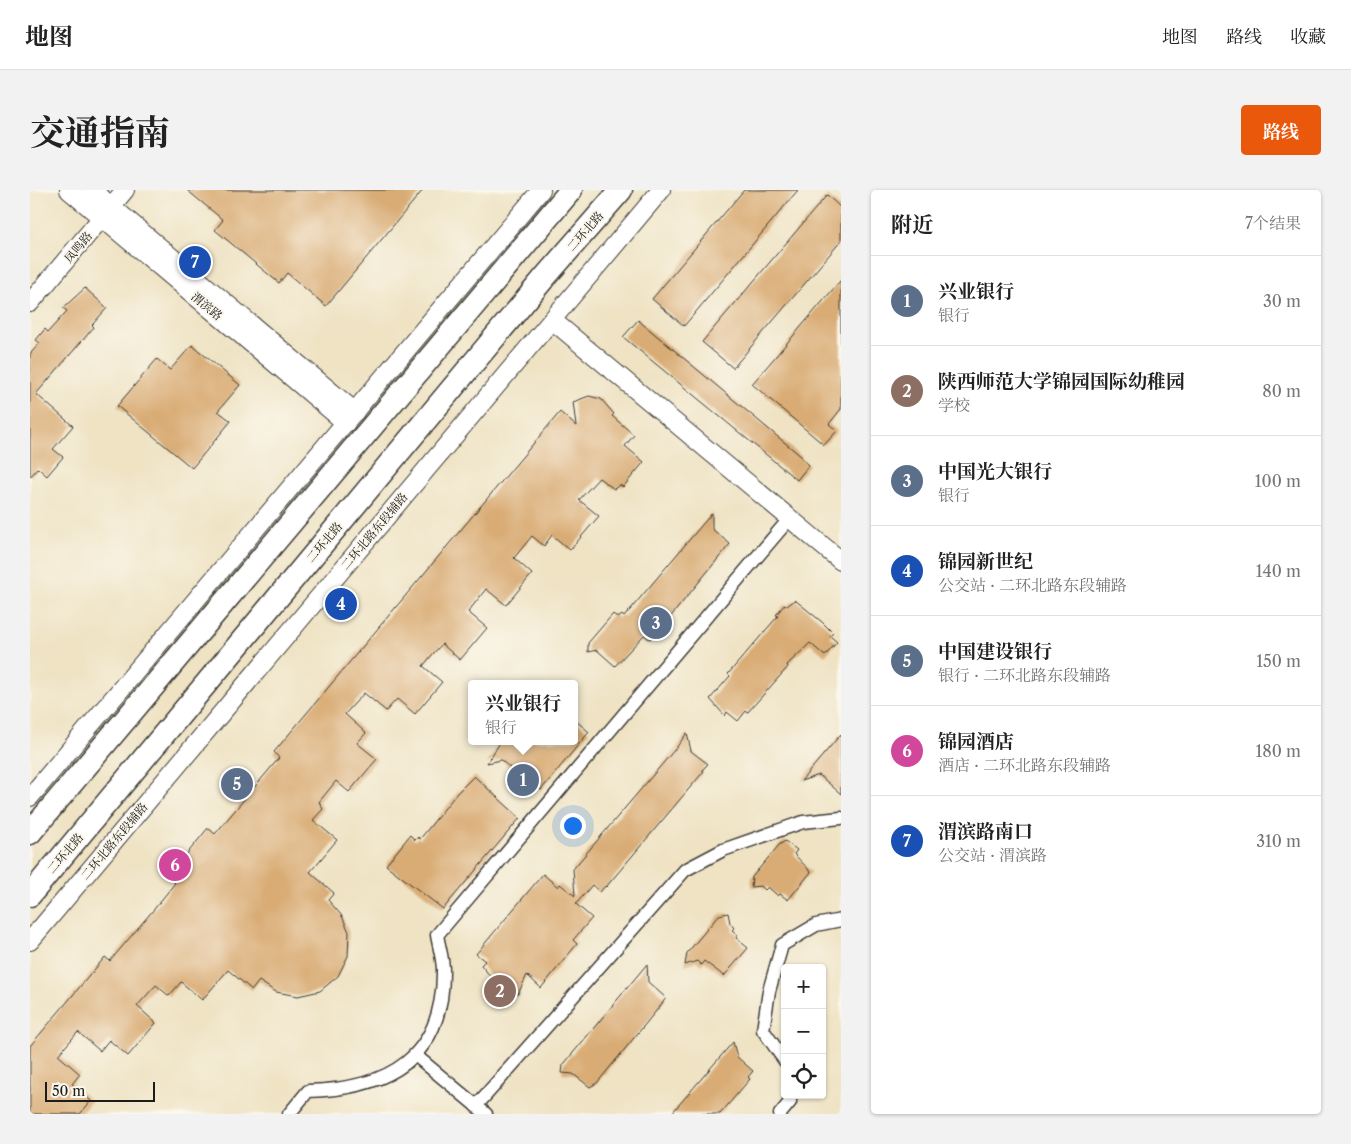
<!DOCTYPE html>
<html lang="zh">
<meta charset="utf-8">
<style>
body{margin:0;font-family:"Libre Caslon Text","Noto Serif SC",serif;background:#f2f2f2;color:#222}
.controls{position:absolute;right:15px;bottom:15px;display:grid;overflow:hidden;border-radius:5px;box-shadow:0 1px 4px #0004}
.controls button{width:45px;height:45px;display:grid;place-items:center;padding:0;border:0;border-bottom:1px solid #e0e0e0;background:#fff;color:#222;font:25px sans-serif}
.scale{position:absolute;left:15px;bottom:12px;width:110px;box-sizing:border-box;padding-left:5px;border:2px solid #1c1c1c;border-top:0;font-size:14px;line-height:18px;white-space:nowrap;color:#1c1c1c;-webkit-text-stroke:4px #fbf7ec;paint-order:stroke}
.you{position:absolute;left:542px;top:635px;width:18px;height:18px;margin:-12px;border:4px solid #fff;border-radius:50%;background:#1a73e8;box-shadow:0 0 0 8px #1a73e833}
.badge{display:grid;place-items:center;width:32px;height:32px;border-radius:50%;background:#ea580c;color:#fff;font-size:16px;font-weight:700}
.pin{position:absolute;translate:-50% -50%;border:2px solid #fff;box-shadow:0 1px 5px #0006}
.popup{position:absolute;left:438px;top:490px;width:110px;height:65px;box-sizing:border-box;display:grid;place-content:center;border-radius:5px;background:#fff;filter:drop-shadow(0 1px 4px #0005);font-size:16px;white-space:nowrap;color:#767676}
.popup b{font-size:19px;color:#222}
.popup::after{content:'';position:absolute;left:50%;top:100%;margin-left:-10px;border:10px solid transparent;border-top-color:#fff}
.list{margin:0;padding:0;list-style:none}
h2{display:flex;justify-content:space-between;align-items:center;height:65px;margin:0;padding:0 20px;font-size:21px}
h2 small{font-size:16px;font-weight:400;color:#767676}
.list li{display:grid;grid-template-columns:32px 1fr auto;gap:15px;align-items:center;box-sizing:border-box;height:90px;padding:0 20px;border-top:1px solid #e0e0e0}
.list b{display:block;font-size:19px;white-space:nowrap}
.list p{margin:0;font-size:16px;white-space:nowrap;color:#767676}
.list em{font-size:16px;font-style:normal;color:#767676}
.icon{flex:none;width:28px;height:28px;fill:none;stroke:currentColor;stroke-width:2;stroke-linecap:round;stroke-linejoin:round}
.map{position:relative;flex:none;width:811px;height:924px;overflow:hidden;border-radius:5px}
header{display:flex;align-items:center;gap:30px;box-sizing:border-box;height:70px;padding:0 25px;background:#fff;border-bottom:1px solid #e0e0e0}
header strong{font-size:24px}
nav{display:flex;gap:28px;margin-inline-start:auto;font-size:18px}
.intro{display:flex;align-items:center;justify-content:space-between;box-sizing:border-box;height:120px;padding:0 30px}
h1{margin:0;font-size:35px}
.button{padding:12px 22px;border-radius:5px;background:#ea580c;color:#fff;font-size:18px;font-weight:700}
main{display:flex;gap:30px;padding:0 30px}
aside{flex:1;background:#fff;border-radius:5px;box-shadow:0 1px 4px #0004}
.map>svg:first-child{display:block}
</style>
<header>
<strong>地图</strong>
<nav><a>地图</a><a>路线</a><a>收藏</a></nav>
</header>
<div class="intro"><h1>交通指南</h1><a class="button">路线</a></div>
<main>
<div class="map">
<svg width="811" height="924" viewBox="0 0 811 924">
<rect width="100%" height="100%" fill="#fbf7ec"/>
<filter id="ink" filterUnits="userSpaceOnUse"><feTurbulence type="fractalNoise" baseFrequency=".02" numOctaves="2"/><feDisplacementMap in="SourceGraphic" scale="10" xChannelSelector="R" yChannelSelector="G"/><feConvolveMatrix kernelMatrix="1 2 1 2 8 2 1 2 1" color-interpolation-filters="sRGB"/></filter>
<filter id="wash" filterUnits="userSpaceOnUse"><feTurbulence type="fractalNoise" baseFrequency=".0096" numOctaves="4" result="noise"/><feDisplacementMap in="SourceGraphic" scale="20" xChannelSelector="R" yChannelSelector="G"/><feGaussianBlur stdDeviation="1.12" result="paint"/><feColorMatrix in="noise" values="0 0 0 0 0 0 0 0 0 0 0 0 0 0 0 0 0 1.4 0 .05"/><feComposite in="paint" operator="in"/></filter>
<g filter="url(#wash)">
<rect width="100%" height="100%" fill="#efe3c4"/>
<g id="blocks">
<g fill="#d9ac75">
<path d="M 157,0 L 393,0 L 296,116 L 257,83 L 249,93 L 185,40 L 193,30 Z"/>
<path d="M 714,0 L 768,0 L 654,136 L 622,109 Z"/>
<path d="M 797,5 L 811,18 L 811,51 L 703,178 L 672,152 Z"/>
<path d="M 811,90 L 811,219 L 799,234 L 807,241 L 794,255 L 722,194 Z"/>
<path d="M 55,98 L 77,118 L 62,135 L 64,137 L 6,204 L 43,236 L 23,259 L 33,267 L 17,286 L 8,278 L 0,287 L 0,164 L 10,153 L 6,150 L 15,139 L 18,142 L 37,121 L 33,118 Z"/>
<path d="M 608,130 L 772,267 L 771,268 L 779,275 L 767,290 L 593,147 Z"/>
<path d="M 162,155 L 210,195 L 188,221 L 201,231 L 162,278 L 87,216 L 127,169 L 140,180 Z"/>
<path d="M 559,206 L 571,209 L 584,224 L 582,226 L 604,245 L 595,256 L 614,272 L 593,297 L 590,295 L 584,299 L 569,288 L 557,301 L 549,310 L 569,326 L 540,360 L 522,345 L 514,356 L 502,346 L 484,368 L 502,384 L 476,415 L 456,399 L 438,422 L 457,438 L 430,470 L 412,454 L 402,465 L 393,476 L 412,492 L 385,524 L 367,509 L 356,521 L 334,503 L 315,524 L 336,543 L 327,553 L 347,569 L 319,602 L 306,591 L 289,612 L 293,619 L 283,630 L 307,650 L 280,682 L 304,703 L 298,710 L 312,726 L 319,742 L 318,766 L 308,786 L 290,801 L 268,806 L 246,802 L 229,791 L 222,800 L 198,780 L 172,810 L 151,792 L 139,806 L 126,795 L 107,816 L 126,833 L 98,866 L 79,850 L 70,861 L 48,842 L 28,865 L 50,884 L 42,894 L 61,911 L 50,924 L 0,924 L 0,856 L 75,767 L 80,771 L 125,718 L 145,693 L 138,687 L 178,638 L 185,644 L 249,568 L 244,562 L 530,222 L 546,236 L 543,212 Z"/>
<path d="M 682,323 L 682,339 L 700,354 L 624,447 L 619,449 L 614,445 L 585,476 L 567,460 L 558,462 L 558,453 L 583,424 L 588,428 L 592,425 L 594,427 Z"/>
<path d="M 765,410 L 792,432 L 803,443 L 800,446 L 807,452 L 795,466 L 780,453 L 757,475 L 758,477 L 718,522 L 716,521 L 708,531 L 697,522 L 695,526 L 680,509 L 700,486 L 698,484 L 748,426 L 746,425 L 755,414 L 757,416 Z"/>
<path d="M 544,529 L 559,542 L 511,600 L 499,589 L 496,592 L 471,570 L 457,573 L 471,551 L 544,551 Z"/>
<path d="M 657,543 L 661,561 L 678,574 L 672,580 L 674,581 L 576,697 L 575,696 L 570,702 L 562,695 L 546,714 L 562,728 L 543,750 L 547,754 L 511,798 L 497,785 L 488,804 L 479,808 L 469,807 L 461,800 L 466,793 L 451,775 L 455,771 L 446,764 L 513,684 L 528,697 L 530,694 L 545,706 L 543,679 L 646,558 Z"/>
<path d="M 811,544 L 811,604 L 789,585 L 771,591 Z"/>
<path d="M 444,586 L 490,628 L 413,719 L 356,675 L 380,645 L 385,650 L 388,647 L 390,649 L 427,603 Z"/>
<path d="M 755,651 L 767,660 L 764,664 L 781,682 L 758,710 L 750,704 L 748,706 L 738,697 L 735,700 L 731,696 L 721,697 L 722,687 L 749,655 Z"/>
<path d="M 698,723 L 700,733 L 704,738 L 702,740 L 708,745 L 706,748 L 718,758 L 694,786 L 674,771 L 671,775 L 667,771 L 655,775 L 657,763 L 689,725 Z"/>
<path d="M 617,774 L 618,792 L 636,808 L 631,815 L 567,893 L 560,897 L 543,884 L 532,883 L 533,875 Z"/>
<path d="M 703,852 L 707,867 L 723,881 L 718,887 L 720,889 L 690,924 L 641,924 Z"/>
</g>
</g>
</g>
<g filter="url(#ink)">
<use href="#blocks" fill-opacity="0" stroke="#3c3a35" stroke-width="1"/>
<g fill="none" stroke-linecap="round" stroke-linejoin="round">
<g stroke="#3c3a35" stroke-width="15">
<g id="street">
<path d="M 385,865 L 456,924"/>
<path d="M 755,871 L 733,840 L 739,801 L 752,755 L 786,735 L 811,730"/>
<path d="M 446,916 L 655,680 L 693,660 L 773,632 L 811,628"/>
<path d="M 259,924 L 278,901 C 358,899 414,868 413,780 C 413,769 409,757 407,745 L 760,328"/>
<path d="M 750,924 L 760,912 L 760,905"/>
</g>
</g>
<g stroke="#3c3a35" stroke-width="20">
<g id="secondary">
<path d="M 39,0 L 316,233"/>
<path d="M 62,0 L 325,222"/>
<path d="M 0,113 L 95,0"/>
<path d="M 522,130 L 811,371"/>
<path d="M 0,607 L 511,0"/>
<path d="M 0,751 L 631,0"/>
</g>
</g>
<g stroke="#3c3a35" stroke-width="25">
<g id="highway">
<path d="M 0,643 L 541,0"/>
<path d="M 0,705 L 515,87 L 591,0"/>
</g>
</g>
<use href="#street" stroke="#fff" stroke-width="12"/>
<use href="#secondary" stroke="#fff" stroke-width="18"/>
<use href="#highway" stroke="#fff" stroke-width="22"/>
</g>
</g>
<g text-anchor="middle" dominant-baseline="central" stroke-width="4" stroke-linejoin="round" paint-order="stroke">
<g font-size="12" fill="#1c1c1c" stroke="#fbf7ec">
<text transform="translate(555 41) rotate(-49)">二环北路</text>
<text transform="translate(48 57) rotate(-50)">凤鸣路</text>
<text transform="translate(177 116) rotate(40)">渭滨路</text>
<text transform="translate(344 341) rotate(-50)">二环北路东段辅路</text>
<text transform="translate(294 352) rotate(-50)">二环北路</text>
<text transform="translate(84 651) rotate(-50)">二环北路东段辅路</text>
<text transform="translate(35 663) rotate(-50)">二环北路</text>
</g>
</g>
</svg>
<div class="controls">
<button>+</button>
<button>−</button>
<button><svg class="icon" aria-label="locate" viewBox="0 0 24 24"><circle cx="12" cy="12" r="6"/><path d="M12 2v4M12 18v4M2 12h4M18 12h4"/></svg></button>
</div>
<div class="scale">50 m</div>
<div class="you"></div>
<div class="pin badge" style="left:493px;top:590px;background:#5c6f8a">1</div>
<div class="popup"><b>兴业银行</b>银行</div>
<div class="pin badge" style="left:470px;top:801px;background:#8d6e63">2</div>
<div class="pin badge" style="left:626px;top:433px;background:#5c6f8a">3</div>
<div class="pin badge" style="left:311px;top:414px;background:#1a4fb4">4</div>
<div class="pin badge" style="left:207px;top:594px;background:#5c6f8a">5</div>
<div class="pin badge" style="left:145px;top:675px;background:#d1479c">6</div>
<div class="pin badge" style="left:165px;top:72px;background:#1a4fb4">7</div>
</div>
<aside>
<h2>附近<small>7个结果</small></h2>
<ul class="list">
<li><span class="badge" style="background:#5c6f8a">1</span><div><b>兴业银行</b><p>银行</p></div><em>30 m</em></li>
<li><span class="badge" style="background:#8d6e63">2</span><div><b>陕西师范大学锦园国际幼稚园</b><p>学校</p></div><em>80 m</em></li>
<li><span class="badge" style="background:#5c6f8a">3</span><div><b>中国光大银行</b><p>银行</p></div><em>100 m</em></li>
<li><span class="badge" style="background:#1a4fb4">4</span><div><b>锦园新世纪</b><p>公交站 · 二环北路东段辅路</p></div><em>140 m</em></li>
<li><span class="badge" style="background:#5c6f8a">5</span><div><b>中国建设银行</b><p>银行 · 二环北路东段辅路</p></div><em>150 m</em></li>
<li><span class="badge" style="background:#d1479c">6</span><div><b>锦园酒店</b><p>酒店 · 二环北路东段辅路</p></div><em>180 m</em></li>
<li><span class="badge" style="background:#1a4fb4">7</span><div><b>渭滨路南口</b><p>公交站 · 渭滨路</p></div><em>310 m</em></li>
</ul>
</aside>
</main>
